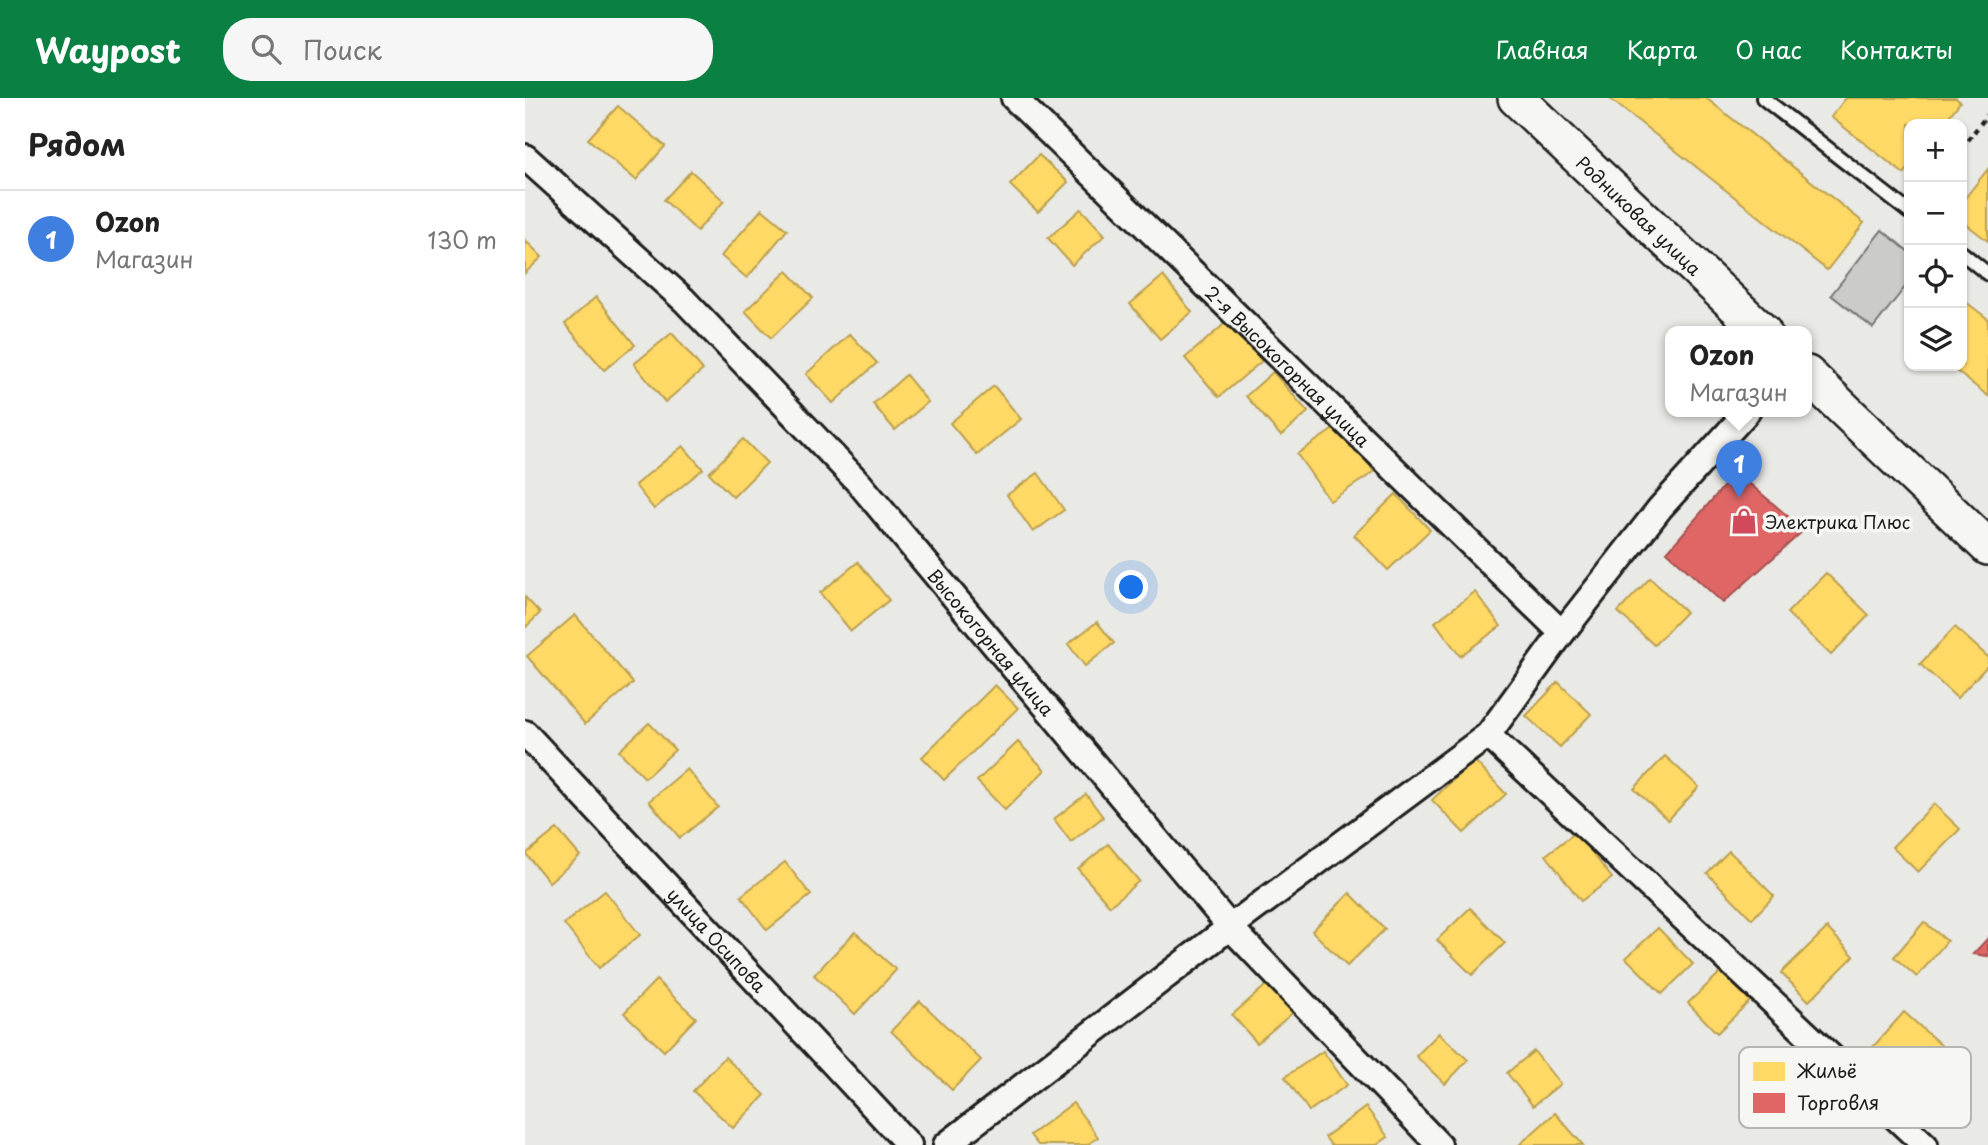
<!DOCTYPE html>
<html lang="ru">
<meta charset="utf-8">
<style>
body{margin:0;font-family:"Playpen Sans",sans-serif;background:#f6f6f6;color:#222}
.controls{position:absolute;right:21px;top:21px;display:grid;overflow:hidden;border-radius:14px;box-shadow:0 2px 5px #0004}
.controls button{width:63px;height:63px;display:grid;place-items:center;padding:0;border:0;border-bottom:2px solid #e0e0e0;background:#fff;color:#222;font:35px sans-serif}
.you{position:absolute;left:607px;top:490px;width:24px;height:24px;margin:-18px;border:5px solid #fff;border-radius:50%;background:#1a73e8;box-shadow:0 0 0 10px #1a73e833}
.badge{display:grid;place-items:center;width:46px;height:46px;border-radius:50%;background:#0b8043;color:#fff;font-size:23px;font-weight:700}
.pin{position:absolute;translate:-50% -58px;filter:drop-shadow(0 2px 4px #0008)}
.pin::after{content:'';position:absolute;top:37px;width:24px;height:21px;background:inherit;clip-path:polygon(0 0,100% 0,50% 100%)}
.popup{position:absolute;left:1140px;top:228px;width:147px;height:91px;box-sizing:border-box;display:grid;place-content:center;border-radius:14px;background:#fff;filter:drop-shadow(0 2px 5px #0005);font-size:23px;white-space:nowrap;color:#767676}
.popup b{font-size:26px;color:#222}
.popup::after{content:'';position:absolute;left:50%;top:100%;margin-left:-14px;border:14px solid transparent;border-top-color:#fff}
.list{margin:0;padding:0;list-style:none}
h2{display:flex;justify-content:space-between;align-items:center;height:91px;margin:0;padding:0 28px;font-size:30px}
h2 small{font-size:23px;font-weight:400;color:#767676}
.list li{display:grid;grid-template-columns:46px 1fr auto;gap:21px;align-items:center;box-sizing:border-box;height:98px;padding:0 28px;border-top:2px solid #e0e0e0}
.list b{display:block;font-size:26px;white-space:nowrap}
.list p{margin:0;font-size:23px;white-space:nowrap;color:#767676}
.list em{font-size:23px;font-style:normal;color:#767676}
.icon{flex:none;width:38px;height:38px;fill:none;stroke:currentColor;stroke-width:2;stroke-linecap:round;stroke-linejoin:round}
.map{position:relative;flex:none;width:1463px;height:1047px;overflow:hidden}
header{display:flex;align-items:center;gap:42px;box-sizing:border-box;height:98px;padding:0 35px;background:#0b8043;color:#fff}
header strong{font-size:33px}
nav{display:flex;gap:38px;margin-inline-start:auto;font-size:24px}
.search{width:490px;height:63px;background:#f6f6f6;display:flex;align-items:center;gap:18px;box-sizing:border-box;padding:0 24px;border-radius:28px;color:#767676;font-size:26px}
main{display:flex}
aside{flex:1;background:#fff}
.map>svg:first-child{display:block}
</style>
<header>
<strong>Waypost</strong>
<div class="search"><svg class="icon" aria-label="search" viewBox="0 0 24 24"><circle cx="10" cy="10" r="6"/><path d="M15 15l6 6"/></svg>Поиск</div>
<nav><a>Главная</a><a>Карта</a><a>О нас</a><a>Контакты</a></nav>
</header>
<main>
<aside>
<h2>Рядом<small></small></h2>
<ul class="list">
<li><span class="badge" style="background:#3f7fe0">1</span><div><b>Ozon</b><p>Магазин</p></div><em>130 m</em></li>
</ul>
</aside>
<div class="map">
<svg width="1463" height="1047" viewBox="0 0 1463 1047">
<rect width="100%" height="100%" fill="#e9e9e5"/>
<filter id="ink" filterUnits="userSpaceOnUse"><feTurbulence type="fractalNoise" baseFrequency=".0143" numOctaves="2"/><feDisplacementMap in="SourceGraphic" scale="14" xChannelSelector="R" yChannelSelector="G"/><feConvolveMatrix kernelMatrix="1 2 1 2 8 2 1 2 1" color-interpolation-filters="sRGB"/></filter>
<g filter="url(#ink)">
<path fill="#cbcbc7" stroke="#747472" stroke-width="2" d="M 1357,132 L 1384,154 L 1384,184 L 1348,230 L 1306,197 Z"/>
<g fill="#ffd966" stroke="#bba050" stroke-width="2">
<path d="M 1084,0 L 1181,0 L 1339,125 L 1302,172 Z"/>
<path d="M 1321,0 L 1431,0 L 1435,4 L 1418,26 L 1384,26 L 1384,69 L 1379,76 L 1306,19 Z"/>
<path d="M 93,8 L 140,48 L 111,82 L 63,41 Z"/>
<path d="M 514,57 L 543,84 L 513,114 L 485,87 Z"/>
<path d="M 1463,71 L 1463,143 L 1437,123 L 1437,104 Z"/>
<path d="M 166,73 L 199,103 L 172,133 L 139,102 Z"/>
<path d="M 237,111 L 262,132 L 222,180 L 196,158 Z"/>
<path d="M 556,111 L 580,137 L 547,167 L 523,140 Z"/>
<path d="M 0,142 L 17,159 L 0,175 Z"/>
<path d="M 262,173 L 288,200 L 246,240 L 220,213 Z"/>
<path d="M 638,178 L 667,214 L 635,241 L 605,206 Z"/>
<path d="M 71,199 L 110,247 L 79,272 L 40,226 Z"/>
<path d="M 1437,201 L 1463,221 L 1463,298 L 1425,268 L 1437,268 Z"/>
<path d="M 703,223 L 737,263 L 694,299 L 660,260 Z"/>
<path d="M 147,235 L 178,272 L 140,304 L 109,266 Z"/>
<path d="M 325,236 L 352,265 L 308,305 L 281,276 Z"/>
<path d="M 748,274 L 783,314 L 756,338 L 721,298 Z"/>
<path d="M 381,277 L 403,304 L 370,332 L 348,306 Z"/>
<path d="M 469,288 L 496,321 L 452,357 L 425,325 Z"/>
<path d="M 816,326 L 849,374 L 805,403 L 772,356 Z"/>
<path d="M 218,341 L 242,365 L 208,399 L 184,375 Z"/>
<path d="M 158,348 L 178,371 L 129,411 L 110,387 Z"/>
<path d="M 513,375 L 539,412 L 508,434 L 482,397 Z"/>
<path d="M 871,396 L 905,432 L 863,472 L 829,437 Z"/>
<path d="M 333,464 L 364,502 L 326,533 L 295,495 Z"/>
<path d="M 1301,475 L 1344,517 L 1306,557 L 1262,515 Z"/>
<path d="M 1125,480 L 1161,514 L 1129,547 L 1093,514 Z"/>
<path d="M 950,494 L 976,528 L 935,558 L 910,524 Z"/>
<path d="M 0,499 L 15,515 L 0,530 Z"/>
<path d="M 50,517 L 108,585 L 60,626 L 2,558 Z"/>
<path d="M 572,524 L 589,545 L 560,568 L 543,546 Z"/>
<path d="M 1430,529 L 1463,559 L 1463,567 L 1432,600 L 1395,566 Z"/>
<path d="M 1033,584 L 1066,616 L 1035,649 L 1001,618 Z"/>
<path d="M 470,587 L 493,610 L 419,682 L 397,659 Z"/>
<path d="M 124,625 L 150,652 L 120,680 L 94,653 Z"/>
<path d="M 493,644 L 520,672 L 480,712 L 452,683 Z"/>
<path d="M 1140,658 L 1174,689 L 1143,722 L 1109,691 Z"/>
<path d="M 949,662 L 981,696 L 939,735 L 907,702 Z"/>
<path d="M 162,671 L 193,709 L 155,740 L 124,703 Z"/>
<path d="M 561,696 L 578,719 L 546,744 L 529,721 Z"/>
<path d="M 1409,706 L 1435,731 L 1393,774 L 1367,749 Z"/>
<path d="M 32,731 L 55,758 L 24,784 L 1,756 Z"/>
<path d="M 1051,734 L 1087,780 L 1056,803 L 1021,757 Z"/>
<path d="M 583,746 L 614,783 L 585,808 L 553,771 Z"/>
<path d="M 1204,753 L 1249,798 L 1227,821 L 1182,775 Z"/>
<path d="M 260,764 L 286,797 L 242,832 L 216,798 Z"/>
<path d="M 80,793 L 115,837 L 74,870 L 39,826 Z"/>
<path d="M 825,795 L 860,831 L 822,868 L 787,833 Z"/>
<path d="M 945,810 L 980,845 L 947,877 L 912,842 Z"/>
<path d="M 1399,824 L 1422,843 L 1392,879 L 1369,859 Z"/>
<path d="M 1133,830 L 1168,866 L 1137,896 L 1101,860 Z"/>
<path d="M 1302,830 L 1329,858 L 1284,903 L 1256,875 Z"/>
<path d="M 330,834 L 371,872 L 330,916 L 289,877 Z"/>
<path d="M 1197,873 L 1225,903 L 1192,935 L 1163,905 Z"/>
<path d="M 131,882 L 171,920 L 139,953 L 99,915 Z"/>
<path d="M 746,883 L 771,912 L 732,945 L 707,917 Z"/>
<path d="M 395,903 L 456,962 L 427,992 L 366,933 Z"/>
<path d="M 1379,914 L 1418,949 L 1386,984 L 1348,949 Z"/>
<path d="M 914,935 L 943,962 L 920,986 L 891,958 Z"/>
<path d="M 798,953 L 822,987 L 784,1013 L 760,979 Z"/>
<path d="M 1009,953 L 1035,986 L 1008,1008 L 982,975 Z"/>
<path d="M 200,959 L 240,997 L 208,1030 L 168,993 Z"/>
<path d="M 548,1005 L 573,1039 L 562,1047 L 513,1047 L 505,1037 Z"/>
<path d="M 841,1009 L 863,1039 L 852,1047 L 806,1047 L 800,1039 Z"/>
<path d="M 1030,1015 L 1058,1047 L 994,1047 Z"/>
</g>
<g fill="#e06666" stroke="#a55050" stroke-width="2">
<path d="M 1211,374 L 1279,432 L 1198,505 L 1142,454 Z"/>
<path d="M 1463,840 L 1463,858 L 1448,856 Z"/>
</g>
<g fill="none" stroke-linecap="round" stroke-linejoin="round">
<g stroke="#1c1c1c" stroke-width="18">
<g id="lane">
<path d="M 1238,0 L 1384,114"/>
<path d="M 1437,155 L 1463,176"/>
</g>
</g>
<g stroke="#1c1c1c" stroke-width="30">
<g id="street">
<path id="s1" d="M 489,0 L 1037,535"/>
<path id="s2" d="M 0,59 L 159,202 L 334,385 L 705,829 L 914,1047"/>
<path id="s3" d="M 0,635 L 384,1047"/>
<path d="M 963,637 L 1400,1047"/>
<path d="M 421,1047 L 705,829 L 963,637 L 1037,535 L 1135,410 L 1222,314"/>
</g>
</g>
<g stroke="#1c1c1c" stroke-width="40">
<g id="secondary">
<path id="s4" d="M 991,0 L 1238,234"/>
<path d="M 1282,276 L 1463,449"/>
</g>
</g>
<path stroke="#1c1c1c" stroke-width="4.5" stroke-dasharray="5 5" stroke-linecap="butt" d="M 1437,50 L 1463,16"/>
<use href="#lane" stroke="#f6f6f2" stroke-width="12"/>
<use href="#street" stroke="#f6f6f2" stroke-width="24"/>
<use href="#secondary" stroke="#f6f6f2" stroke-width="35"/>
</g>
</g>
<defs>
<g id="shop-bare" transform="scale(2.1)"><path d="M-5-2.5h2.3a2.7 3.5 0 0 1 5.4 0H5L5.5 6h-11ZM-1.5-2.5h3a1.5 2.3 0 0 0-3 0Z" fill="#d1495b" stroke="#f6f6f2" stroke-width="2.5" paint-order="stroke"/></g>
</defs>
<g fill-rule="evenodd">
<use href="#shop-bare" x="1219" y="423"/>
</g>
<g text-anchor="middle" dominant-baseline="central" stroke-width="7" stroke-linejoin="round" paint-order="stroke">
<g font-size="18" fill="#1c1c1c" stroke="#f6f6f2">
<text stroke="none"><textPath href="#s4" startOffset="170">Родниковая улица</textPath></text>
<text stroke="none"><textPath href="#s1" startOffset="383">2-я Высокогорная улица</textPath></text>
<text stroke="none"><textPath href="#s2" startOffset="674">Высокогорная улица</textPath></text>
<text stroke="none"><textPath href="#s3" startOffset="282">улица Осипова</textPath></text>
</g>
<g font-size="18" fill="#1c1c1c" stroke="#f6f6f2" text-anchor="start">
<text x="1240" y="423">Электрика Плюс</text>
</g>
</g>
<rect x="1214" y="949" width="232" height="81" rx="10" fill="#f6f6f2" stroke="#b5b5b2" stroke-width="2"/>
<rect x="1228" y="964" width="32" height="19" fill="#ffd966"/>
<rect x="1228" y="995" width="32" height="20" fill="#e06666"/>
<g font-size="19" fill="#1c1c1c">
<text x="1272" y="980">Жильё</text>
<text x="1272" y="1012">Торговля</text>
</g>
</svg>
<div class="controls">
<button>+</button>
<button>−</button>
<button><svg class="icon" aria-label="locate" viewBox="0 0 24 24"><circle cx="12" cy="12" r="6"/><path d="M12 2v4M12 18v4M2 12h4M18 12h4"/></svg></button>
<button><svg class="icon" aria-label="layers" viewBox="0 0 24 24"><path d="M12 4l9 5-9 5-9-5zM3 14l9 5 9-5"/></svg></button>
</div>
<div class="you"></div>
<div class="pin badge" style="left:1214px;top:400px;background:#3f7fe0">1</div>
<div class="popup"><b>Ozon</b>Магазин</div>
</div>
</main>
